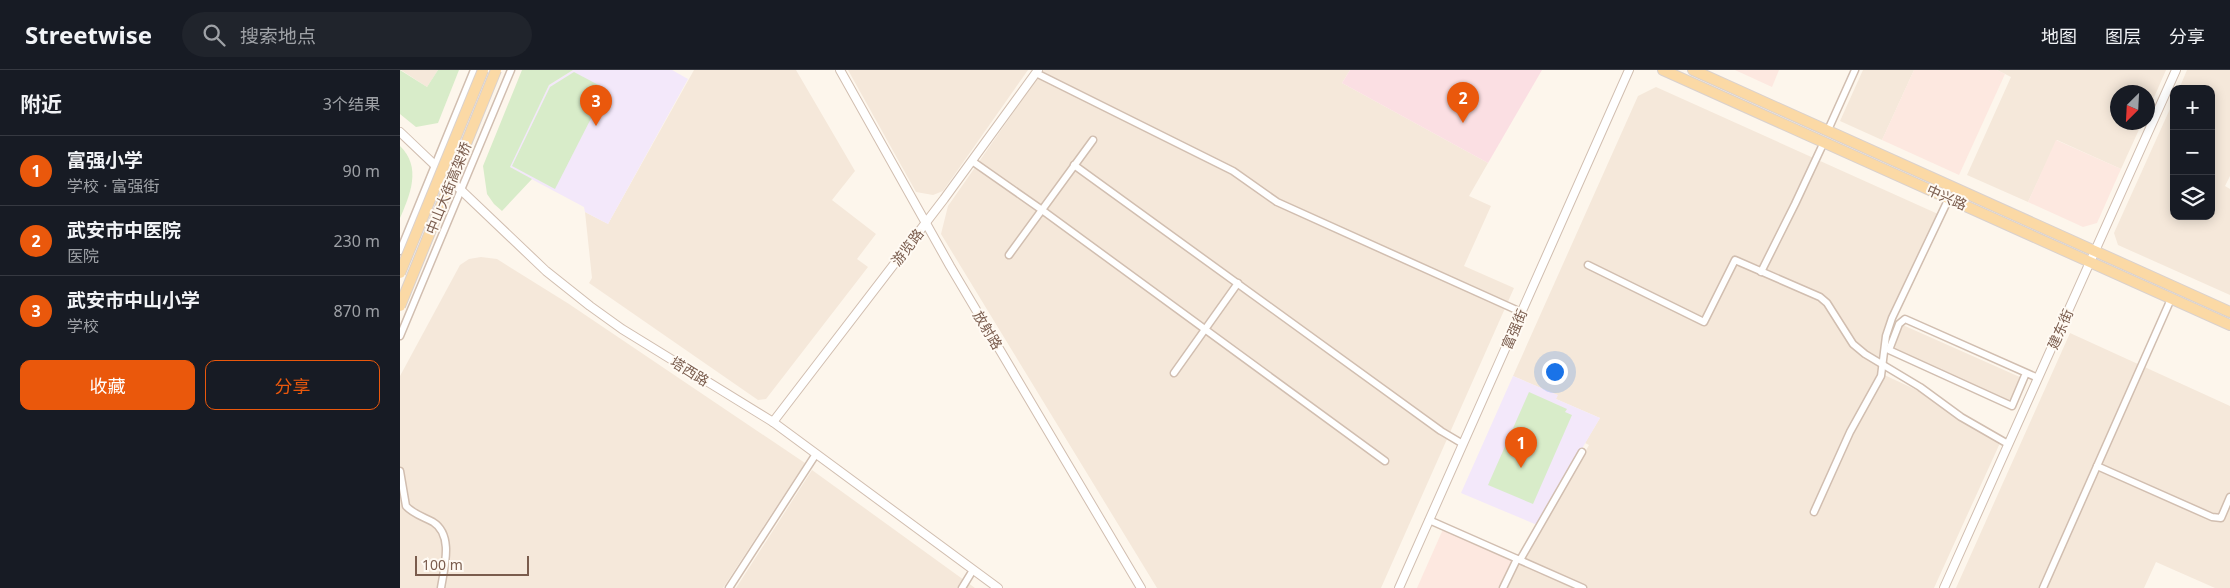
<!DOCTYPE html>
<html lang="zh">
<meta charset="utf-8">
<style>
body{margin:0;font-family:"Noto Sans","Noto Sans SC",sans-serif;background:#20242c;color:#f1f3f6}
.controls{position:absolute;right:15px;top:15px;display:grid;overflow:hidden;border-radius:10px;box-shadow:0 2px 12px #0003}
.controls button{width:45px;height:45px;display:grid;place-items:center;padding:0;border:0;border-bottom:1px solid #363941;background:#171b24;color:#f1f3f6;font:25px sans-serif}
.compass{position:absolute;left:1710px;top:15px;width:45px;height:45px;border-radius:50%;background:#171b24;box-shadow:0 2px 12px #0003;rotate:204deg}
.scale{position:absolute;left:15px;bottom:12px;width:114px;box-sizing:border-box;padding-left:5px;border:2px solid #7a5c4d;border-top:0;font-size:14px;line-height:18px;white-space:nowrap;color:#7a5c4d;-webkit-text-stroke:4px #fffaf3;paint-order:stroke}
.you{position:absolute;left:1154px;top:301px;width:18px;height:18px;margin:-12px;border:4px solid #fff;border-radius:50%;background:#1a73e8;box-shadow:0 0 0 8px #1a73e833}
.badge{display:grid;place-items:center;width:32px;height:32px;border-radius:50%;background:#ea580c;color:#fff;font-size:16px;font-weight:700}
.pin{position:absolute;translate:-50% -41px;filter:drop-shadow(0 1px 2px #0008)}
.pin::after{content:'';position:absolute;top:26px;width:18px;height:15px;background:inherit;clip-path:polygon(0 0,100% 0,50% 100%)}
.list{margin:0;padding:0;list-style:none}
h2{display:flex;justify-content:space-between;align-items:center;height:65px;margin:0;padding:0 20px;font-size:21px}
h2 small{font-size:16px;font-weight:400;color:#9ea1a6}
.list li{display:grid;grid-template-columns:32px 1fr auto;gap:15px;align-items:center;box-sizing:border-box;height:70px;padding:0 20px;border-top:1px solid #363941}
.list b{display:block;font-size:19px;white-space:nowrap}
.list p{margin:0;font-size:16px;white-space:nowrap;color:#9ea1a6}
.list em{font-size:16px;font-style:normal;color:#9ea1a6}
.actions{display:flex;gap:10px;padding:15px 20px}
.actions a{flex:1;padding:11px 0;border:1px solid #ea580c;border-radius:10px;text-align:center;font-size:18px;color:#ea580c}
.actions .main{background:#ea580c;color:#fff}
.icon{flex:none;width:28px;height:28px;fill:none;stroke:currentColor;stroke-width:2;stroke-linecap:round;stroke-linejoin:round}
.map{position:relative;flex:none;width:1830px;height:518px;overflow:hidden}
header{display:flex;align-items:center;gap:30px;box-sizing:border-box;height:70px;padding:0 25px;background:#171b24;border-bottom:1px solid #363941}
header strong{font-size:24px}
nav{display:flex;gap:28px;margin-inline-start:auto;font-size:18px}
.search{width:350px;height:45px;background:#20242c;display:flex;align-items:center;gap:12px;box-sizing:border-box;padding:0 18px;border-radius:28px;color:#9ea1a6;font-size:19px}
main{display:flex}
aside{flex:1;background:#171b24}
.map>svg:first-child{display:block}
</style>
<header>
<strong>Streetwise</strong>
<div class="search"><svg class="icon" aria-label="search" viewBox="0 0 24 24"><circle cx="10" cy="10" r="6"/><path d="M15 15l6 6"/></svg>搜索地点</div>
<nav><a>地图</a><a>图层</a><a>分享</a></nav>
</header>
<main>
<aside>
<h2>附近<small>3个结果</small></h2>
<ul class="list">
<li><span class="badge">1</span><div><b>富强小学</b><p>学校 · 富强街</p></div><em>90 m</em></li>
<li><span class="badge">2</span><div><b>武安市中医院</b><p>医院</p></div><em>230 m</em></li>
<li><span class="badge">3</span><div><b>武安市中山小学</b><p>学校</p></div><em>870 m</em></li>
</ul>
<div class="actions"><a class="main">收藏</a><a>分享</a></div>
</aside>
<div class="map">
<svg width="1830" height="518" viewBox="0 0 1830 518">
<rect width="100%" height="100%" fill="#fdf6ec"/>
<g fill="#f5e8da">
<path d="M 1,0 L 38,0 L 27,17 Z"/>
<path d="M 294,0 L 396,0 L 455,101 L 432,130 L 476,164 L 457,189 L 468,197 L 366,329 L 358,330 L 189,213 L 192,208 L 185,142 L 208,154 Z"/>
<path d="M 448,0 L 628,0 L 543,121 L 533,125 L 516,122 Z"/>
<path d="M 643,0 L 950,0 L 942,13 L 1088,93 L 1069,126 L 1091,136 L 1064,196 L 1114,218 L 981,518 L 757,518 L 541,164 L 548,136 Z"/>
<path d="M 1463,0 L 1514,0 L 1482,70 L 1440,51 Z"/>
<path d="M 1597,0 L 1766,0 L 1748,41 L 1748,22 L 1718,22 L 1718,52 L 1742,53 L 1721,99 L 1657,70 L 1628,132 L 1567,105 L 1611,7 Z"/>
<path d="M 1787,0 L 1830,0 L 1830,106 L 1825,116 L 1830,119 L 1830,225 L 1718,175 L 1714,163 L 1774,30 L 1774,146 L 1811,146 L 1811,19 L 1779,19 Z"/>
<path d="M 1256,17 L 1538,144 L 1487,251 L 1478,302 L 1523,323 L 1600,373 L 1534,518 L 1106,518 L 1118,492 L 1121,493 L 1189,375 L 1185,373 L 1200,348 L 1156,329 L 1157,325 L 1113,306 L 1238,26 Z"/>
<path d="M 81,187 L 97,189 L 169,234 L 405,393 L 323,518 L 0,518 L 0,306 L 60,195 L 69,189 Z"/>
<path d="M 1500,256 L 1505,256 L 1622,308 L 1611,334 L 1492,280 Z"/>
<path d="M 1670,263 L 1830,336 L 1830,518 L 1815,518 L 1756,492 L 1744,518 L 1556,518 Z"/>
<path d="M 412,400 L 575,518 L 336,518 Z"/>
</g>
<g fill="#fde8e0">
<path d="M 1335,0 L 1379,0 L 1372,17 Z"/>
<path d="M 1514,0 L 1597,0 L 1605,4 L 1559,105 L 1482,70 Z"/>
<path d="M 1656,70 L 1721,99 L 1697,153 L 1683,157 L 1628,132 Z"/>
<path d="M 1044,457 L 1116,489 L 1100,518 L 1017,518 Z"/>
</g>
<g fill="#f3e8fa">
<path d="M 173,0 L 272,0 L 288,9 L 208,154 L 185,142 L 184,137 L 109,97 L 149,15 Z"/>
<path d="M 1113,306 L 1158,325 L 1156,329 L 1200,348 L 1137,455 L 1061,423 Z"/>
</g>
<path fill="#fbdfe3" d="M 950,0 L 1142,0 L 1088,93 L 942,13 Z"/>
<g fill="#d8ecc9">
<path d="M 0,0 L 27,17 L 38,0 L 59,0 L 38,53 L 16,57 L 0,44 Z"/>
<path d="M 122,0 L 173,0 L 149,15 L 110,97 L 132,109 L 102,141 L 94,134 L 87,124 L 83,96 Z"/>
<path d="M 174,2 L 206,19 L 155,119 L 112,96 L 150,17 Z"/>
<path d="M 0,76 C 22,97 10,125 0,148 Z"/>
<path d="M 1129,322 L 1167,339 L 1165,342 L 1172,345 L 1133,434 L 1088,415 Z"/>
</g>
<g fill="none" stroke-linecap="round" stroke-linejoin="round">
<g stroke="#d1beb0" stroke-width="9">
<g id="minor">
<path d="M 636,3 L 833,101 L 877,132 L 1121,242"/>
<path d="M 1428,60 L 1455,0"/>
<path d="M 572,91 L 642,140 L 985,391"/>
<path d="M 674,95 L 1041,361 L 1063,374"/>
<path d="M 0,181 L 74,0"/>
<path d="M 609,185 L 693,70"/>
<path d="M 1188,195 L 1304,252 L 1335,190 L 1420,227 L 1427,233 L 1453,274 L 1465,284 L 1520,317 L 1561,347 L 1608,374"/>
<path d="M 1361,202 L 1395,134 L 1424,72"/>
<path d="M 0,266 L 111,0"/>
<path d="M 774,303 L 838,213"/>
<path d="M 1626,303 L 1612,336 L 1489,280 L 1499,254 L 1505,249 L 1638,308"/>
<path d="M 1697,396 L 1812,447 L 1821,448 L 1830,427"/>
<path d="M 0,401 L 6,436 C 13,444 24,447 33,452 C 54,465 44,498 41,518"/>
<path d="M 1414,442 L 1450,362 L 1481,306 L 1486,266 L 1492,248 L 1549,128"/>
<path d="M 1029,450 L 1183,518"/>
<path d="M 1120,490 L 1182,382"/>
<path d="M 329,518 L 416,384"/>
<path d="M 562,518 L 573,500"/>
<path d="M 1103,518 L 1117,489"/>
<path d="M 1643,518 L 1771,229"/>
</g>
</g>
<g stroke="#d1beb0" stroke-width="10">
<g id="tertiary">
<path d="M 440,0 L 550,196 L 741,518"/>
<path d="M 0,62 L 146,201 L 190,236 L 222,259 L 373,352 L 598,518"/>
<path d="M 373,352 L 544,129 L 638,0"/>
<path d="M 999,518 L 1229,0"/>
<path d="M 1544,518 L 1776,0"/>
</g>
</g>
<g stroke="#dad1cd" stroke-width="12">
<g id="primary">
<path d="M 1263,0 L 1830,255"/>
<path d="M 1293,0 L 1830,242"/>
</g>
</g>
<use href="#minor" stroke="#fff" stroke-width="6"/>
<use href="#tertiary" stroke="#fff" stroke-width="8"/>
<use href="#primary" stroke="#fbd9a5" stroke-width="10"/>
<g stroke="#dad1cd" stroke-width="12" stroke-linecap="butt">
<g id="primary-bridge">
<path d="M 0,203 L 83,0"/>
<path d="M 0,236 L 96,0"/>
</g>
</g>
<use href="#primary-bridge" stroke="#fbd9a5" stroke-width="10"/>
</g>
<g text-anchor="middle" dominant-baseline="central" stroke-width="4" stroke-linejoin="round" paint-order="stroke">
<g font-size="14" fill="#7a5c4d" stroke="#fffaf3">
<text transform="translate(48 118) rotate(-68)">中山大街高架桥</text>
<text transform="translate(1547 127) rotate(24)">中兴路</text>
<text transform="translate(507 177) rotate(-52)">游览路</text>
<text transform="translate(1114 259) rotate(-66)">富强街</text>
<text transform="translate(1660 259) rotate(-66)">建东街</text>
<text transform="translate(588 260) rotate(59)">放射路</text>
<text transform="translate(290 301) rotate(32)">塔西路</text>
</g>
</g>
</svg>
<div class="controls">
<button>+</button>
<button>−</button>
<button><svg class="icon" aria-label="layers" viewBox="0 0 24 24"><path d="M12 4l9 5-9 5-9-5zM3 14l9 5 9-5"/></svg></button>
</div>
<svg class="compass" viewBox="-18 -18 36 36"><path d="M0-13l5 13h-10z" fill="#e53935"/><path d="M0 13l5-13h-10z" fill="#9ea1a6"/></svg>
<div class="scale">100 m</div>
<div class="you"></div>
<div class="pin badge" style="left:1121px;top:398px">1</div>
<div class="pin badge" style="left:1063px;top:53px">2</div>
<div class="pin badge" style="left:196px;top:56px">3</div>
</div>
</main>
